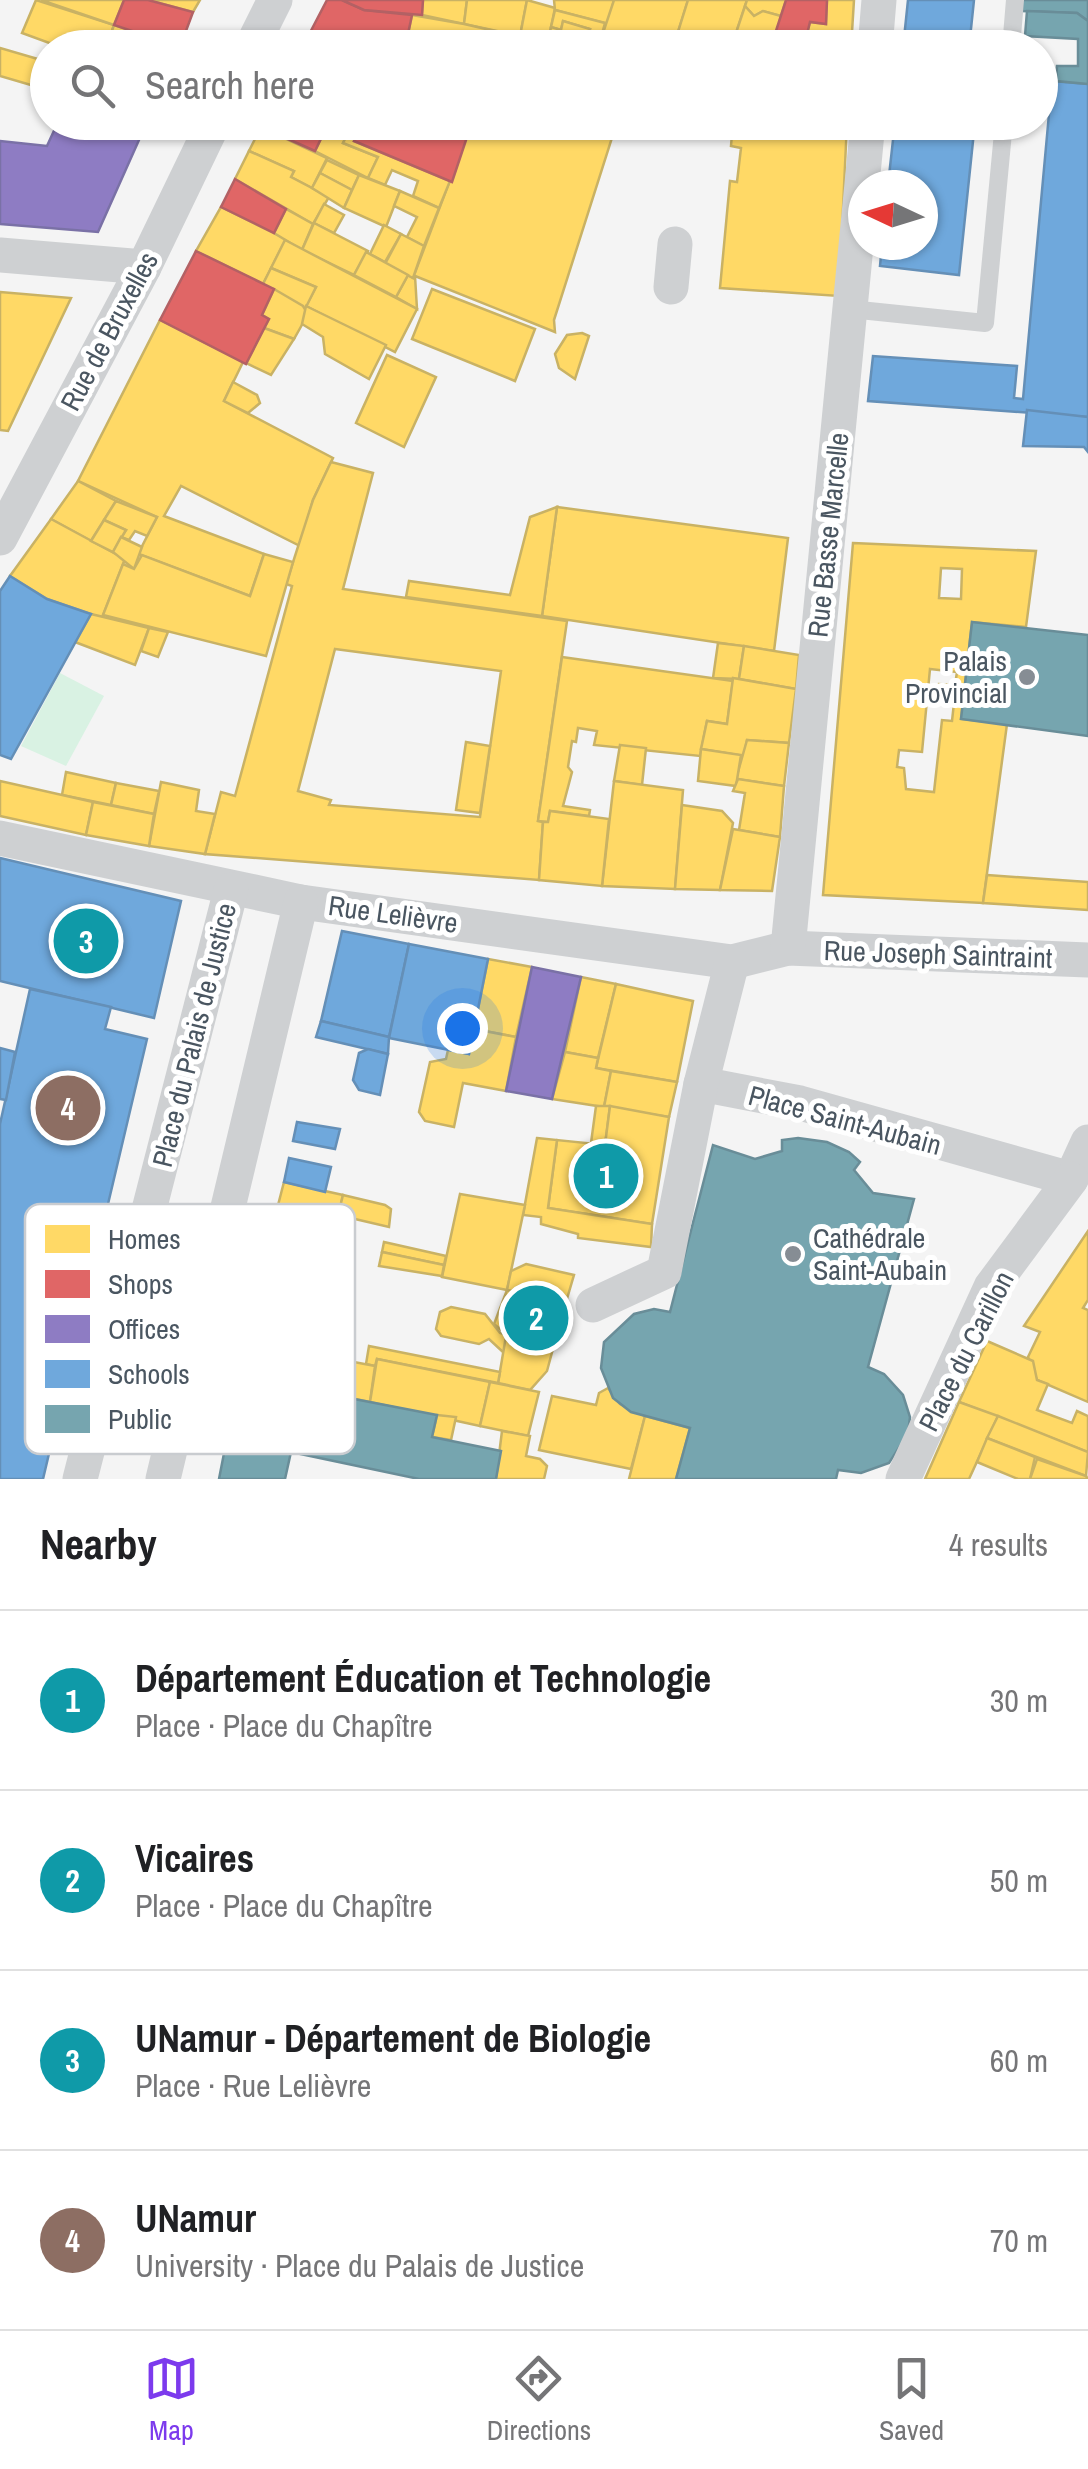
<!DOCTYPE html>
<meta charset="utf-8">
<style>
body{margin:0;font-family:"Archivo Narrow",sans-serif;background:#f2f2f2;color:#202124}
.compass{position:absolute;left:848px;top:170px;width:90px;height:90px;border-radius:50%;background:#fff;box-shadow:0 2px 8px #0004;rotate:274deg}
.you{position:absolute;left:462px;top:1028px;width:35px;height:35px;margin:-25px;border:8px solid #fff;border-radius:50%;background:#1a73e8;box-shadow:0 0 0 15px #1a73e833}
.badge{display:grid;place-items:center;width:65px;height:65px;border-radius:50%;background:#7c3aed;color:#fff;font-size:32px;font-weight:700}
.pin{position:absolute;translate:-50% -50%;border:5px solid #fff;box-shadow:0 2px 10px #0006}
.list{margin:0;padding:0;list-style:none}
h2{display:flex;justify-content:space-between;align-items:center;height:130px;margin:0;padding:0 40px;font-size:42px}
h2 small{font-size:32px;font-weight:400;color:#757577}
.list li{display:grid;grid-template-columns:65px 1fr auto;gap:30px;align-items:center;box-sizing:border-box;height:180px;padding:0 40px;border-top:2px solid #e0e0e0}
.list b{display:block;font-size:38px;white-space:nowrap}
.list p{margin:0;font-size:32px;white-space:nowrap;color:#757577}
.list em{font-size:32px;font-style:normal;color:#757577}
.icon{flex:none;width:55px;height:55px;fill:none;stroke:currentColor;stroke-width:2;stroke-linecap:round;stroke-linejoin:round}
.map{position:relative;flex:none;width:1088px;height:1479px;overflow:hidden}
.search{position:absolute;background:#fff;box-shadow:0 2px 8px #0004;left:30px;right:30px;top:30px;height:110px;display:flex;align-items:center;gap:25px;box-sizing:border-box;padding:0 35px;border-radius:55px;color:#757577;font-size:38px}
.sheet{height:850px;background:#fff}
nav{display:flex;justify-content:space-around;align-items:center;box-sizing:border-box;height:140px;border-top:2px solid #e0e0e0;background:#fff;font-size:28px;color:#757577}
nav a{display:grid;justify-items:center;gap:5px}
nav .on{color:#7c3aed}
.map>svg:first-child{display:block}
</style>
<div class="map">
<svg width="1088" height="1479" viewBox="0 0 1088 1479">
<rect width="100%" height="100%" fill="#f4f4f4"/>
<path fill="#d9f2e3" d="M 60,673 L 104,696 L 66,766 L 21,746 Z"/>
<g fill="#ffd966" stroke="#c9b264" stroke-width="2.5" fill-rule="evenodd">
<path d="M 36,0 L 114,25 L 107,45 L 75,35 L 72,48 L 63,48 L 22,33 Z"/>
<path d="M 41,0 L 124,0 L 114,25 Z"/>
<path d="M 148,0 L 200,0 L 193,12 Z"/>
<path d="M 423,0 L 467,0 L 464,24 L 422,15 Z"/>
<path d="M 467,0 L 527,0 L 520,36 L 464,24 Z"/>
<path d="M 527,0 L 555,8 L 548,42 L 520,36 Z"/>
<path d="M 554,0 L 614,0 L 608,24 L 555,10 Z"/>
<path d="M 614,0 L 688,0 L 673,48 L 598,48 Z"/>
<path d="M 688,0 L 747,0 L 731,48 L 673,48 Z"/>
<path d="M 747,0 L 786,0 L 781,16 L 763,11 L 754,16 L 745,6 Z"/>
<path d="M 827,0 L 854,0 L 851,48 L 803,48 L 810,22 L 826,24 Z"/>
<path d="M 745,6 L 754,16 L 763,11 L 781,16 L 772,48 L 734,39 Z"/>
<path d="M 555,10 L 605,23 L 598,48 L 584,48 L 590,29 L 563,21 L 561,30 L 551,27 Z"/>
<path d="M 412,15 L 464,24 L 570,48 L 405,48 Z"/>
<path d="M 563,21 L 590,29 L 584,48 L 548,42 L 551,27 L 561,30 Z"/>
<path d="M 114,25 L 180,47 L 106,48 Z"/>
<path d="M 75,35 L 107,45 L 106,48 L 72,48 Z"/>
<path d="M 0,48 L 48,62 L 48,90 L 0,76 Z"/>
<path d="M 329,122 L 350,129 L 343,143 L 378,157 L 368,178 L 315,151 Z"/>
<path d="M 472,122 L 617,122 L 554,320 L 555,332 L 415,276 L 417,309 L 396,297 L 408,275 L 413,278 Z"/>
<path d="M 733,122 L 847,122 L 839,296 L 720,288 L 730,181 L 737,182 L 741,148 L 731,146 Z"/>
<path d="M 261,127 L 327,158 L 312,188 L 291,177 L 294,171 L 249,151 Z"/>
<path d="M 350,129 L 358,133 L 354,141 L 450,181 L 439,208 L 413,196 L 418,181 L 392,170 L 385,185 L 368,178 L 378,157 L 343,143 Z"/>
<path d="M 249,151 L 294,171 L 291,177 L 329,197 L 313,224 L 235,179 Z"/>
<path d="M 327,160 L 359,175 L 352,190 L 320,173 Z"/>
<path d="M 320,173 L 352,190 L 344,208 L 312,188 Z"/>
<path d="M 359,175 L 400,191 L 386,227 L 344,208 Z"/>
<path d="M 400,191 L 439,208 L 424,246 L 407,237 L 417,217 L 394,206 Z"/>
<path d="M 324,204 L 344,215 L 334,233 L 314,223 Z"/>
<path d="M 221,207 L 286,239 L 263,284 L 196,251 Z"/>
<path d="M 286,209 L 313,224 L 302,250 L 274,233 Z"/>
<path d="M 314,223 L 368,251 L 354,275 L 302,250 Z"/>
<path d="M 384,225 L 401,234 L 385,262 L 370,254 Z"/>
<path d="M 401,234 L 424,246 L 413,278 L 385,264 Z"/>
<path d="M 285,240 L 417,309 L 395,352 L 306,306 L 316,287 L 271,268 Z"/>
<path d="M 366,252 L 408,275 L 396,297 L 354,275 Z"/>
<path d="M 271,268 L 316,287 L 305,309 L 263,284 Z"/>
<path d="M 274,289 L 303,306 L 308,314 L 294,339 L 264,328 L 269,319 L 262,315 Z"/>
<path d="M 432,289 L 535,329 L 515,381 L 412,339 Z"/>
<path d="M 0,292 L 71,298 L 8,431 L 0,430 Z"/>
<path d="M 306,306 L 386,345 L 369,379 L 325,354 L 323,337 L 302,324 Z"/>
<path d="M 160,320 L 243,362 L 224,401 L 333,458 L 313,500 L 300,546 L 181,486 L 164,516 L 264,554 L 250,596 L 138,554 L 157,517 L 78,481 Z"/>
<path d="M 264,328 L 294,339 L 271,375 L 246,363 Z"/>
<path d="M 582,333 L 589,336 L 575,379 L 559,368 L 555,354 L 567,335 Z"/>
<path d="M 387,355 L 436,377 L 404,447 L 356,423 Z"/>
<path d="M 233,382 L 257,395 L 260,403 L 248,413 L 224,401 Z"/>
<path d="M 331,462 L 373,473 L 343,589 L 567,621 L 538,821 L 543,822 L 539,880 L 205,854 L 221,792 L 235,796 L 292,586 L 286,584 L 313,500 ZM 335,649 L 501,671 L 480,817 L 329,805 L 331,800 L 298,791 Z"/>
<path d="M 78,481 L 116,501 L 91,541 L 51,519 Z"/>
<path d="M 116,501 L 157,517 L 147,536 L 135,531 L 129,540 L 121,537 L 126,530 L 104,520 Z"/>
<path d="M 557,507 L 788,538 L 774,651 L 542,616 Z"/>
<path d="M 557,507 L 542,616 L 406,597 L 409,581 L 510,595 L 530,517 Z"/>
<path d="M 51,519 L 125,559 L 102,618 L 47,599 L 10,576 Z"/>
<path d="M 104,520 L 126,530 L 113,552 L 91,541 Z"/>
<path d="M 121,537 L 142,547 L 134,569 L 113,552 Z"/>
<path d="M 853,543 L 1036,551 L 1026,627 L 972,622 L 961,719 L 1007,724 L 983,903 L 823,895 ZM 941,568 L 962,569 L 961,599 L 939,598 ZM 930,669 L 957,672 L 955,685 L 939,684 L 937,702 L 954,703 L 952,721 L 942,720 L 934,792 L 906,789 L 904,768 L 897,767 L 899,750 L 922,752 Z"/>
<path d="M 264,554 L 293,562 L 266,656 L 103,615 L 123,564 L 134,569 L 142,555 L 250,596 Z"/>
<path d="M 91,614 L 149,628 L 135,665 L 75,642 Z"/>
<path d="M 149,628 L 168,632 L 158,657 L 141,651 Z"/>
<path d="M 718,643 L 744,646 L 739,679 L 713,678 Z"/>
<path d="M 744,646 L 799,655 L 796,689 L 739,679 Z"/>
<path d="M 562,657 L 733,681 L 727,724 L 707,721 L 700,756 L 594,745 L 597,731 L 578,728 L 576,742 L 572,741 L 568,767 L 572,772 L 563,806 L 590,810 L 589,816 L 550,811 L 548,822 L 538,821 Z"/>
<path d="M 733,678 L 796,689 L 789,743 L 747,740 L 744,756 L 701,749 L 707,721 L 727,724 Z"/>
<path d="M 747,740 L 789,743 L 784,786 L 736,779 Z"/>
<path d="M 466,742 L 490,746 L 480,813 L 456,810 Z"/>
<path d="M 620,745 L 646,748 L 642,785 L 614,781 Z"/>
<path d="M 701,749 L 741,755 L 736,786 L 698,781 Z"/>
<path d="M 66,772 L 116,783 L 111,805 L 62,795 Z"/>
<path d="M 738,779 L 784,786 L 780,837 L 739,830 L 745,793 L 733,791 Z"/>
<path d="M 0,781 L 93,802 L 86,835 L 0,816 Z"/>
<path d="M 614,781 L 683,790 L 675,889 L 602,886 Z"/>
<path d="M 161,782 L 199,790 L 196,811 L 215,814 L 205,854 L 149,846 Z"/>
<path d="M 116,783 L 159,791 L 154,814 L 111,805 Z"/>
<path d="M 93,802 L 154,814 L 149,846 L 86,835 Z"/>
<path d="M 682,805 L 722,811 L 733,823 L 720,890 L 675,889 Z"/>
<path d="M 550,811 L 609,819 L 602,886 L 539,880 L 543,822 L 548,822 Z"/>
<path d="M 733,829 L 780,837 L 772,891 L 720,890 Z"/>
<path d="M 987,875 L 1088,882 L 1088,910 L 983,903 Z"/>
<path d="M 488,959 L 532,967 L 516,1037 L 474,1029 Z"/>
<path d="M 581,977 L 616,984 L 598,1058 L 565,1052 Z"/>
<path d="M 616,984 L 693,1001 L 677,1082 L 596,1068 Z"/>
<path d="M 474,1029 L 516,1037 L 506,1091 L 463,1083 L 454,1127 L 425,1121 L 419,1112 L 430,1062 L 446,1059 L 448,1050 L 469,1054 Z"/>
<path d="M 565,1052 L 598,1058 L 596,1068 L 611,1071 L 604,1107 L 552,1099 Z"/>
<path d="M 611,1071 L 677,1082 L 669,1117 L 604,1107 Z"/>
<path d="M 596,1106 L 610,1106 L 605,1145 L 591,1143 Z"/>
<path d="M 610,1106 L 669,1117 L 652,1224 L 548,1208 L 557,1140 L 605,1145 Z"/>
<path d="M 537,1138 L 557,1140 L 548,1208 L 652,1224 L 651,1247 L 578,1238 L 578,1234 L 541,1224 L 541,1217 L 523,1215 Z"/>
<path d="M 284,1182 L 343,1195 L 330,1254 L 269,1240 Z"/>
<path d="M 460,1194 L 525,1205 L 507,1290 L 442,1277 Z"/>
<path d="M 343,1195 L 385,1205 L 391,1209 L 389,1227 L 338,1215 Z"/>
<path d="M 1088,1231 L 1088,1300 L 1083,1308 L 1088,1310 L 1088,1402 L 1037,1380 L 1028,1357 L 1040,1332 L 1024,1326 Z"/>
<path d="M 384,1242 L 446,1256 L 444,1265 L 382,1252 Z"/>
<path d="M 382,1252 L 444,1265 L 442,1276 L 379,1266 Z"/>
<path d="M 526,1264 L 574,1275 L 566,1302 L 507,1290 L 511,1271 Z"/>
<path d="M 507,1290 L 514,1292 L 507,1335 L 494,1324 Z"/>
<path d="M 514,1292 L 566,1302 L 554,1345 L 506,1336 Z"/>
<path d="M 451,1307 L 485,1314 L 500,1333 L 507,1335 L 504,1353 L 489,1339 L 479,1344 L 441,1336 L 436,1329 L 440,1312 Z"/>
<path d="M 506,1336 L 554,1345 L 547,1371 L 530,1390 L 498,1383 Z"/>
<path d="M 987,1341 L 1033,1361 L 1037,1380 L 1048,1384 L 1037,1410 L 1072,1423 L 1077,1411 L 1088,1416 L 1088,1452 L 959,1402 Z"/>
<path d="M 369,1346 L 500,1372 L 498,1383 L 377,1359 L 375,1366 L 366,1364 Z"/>
<path d="M 333,1358 L 375,1366 L 370,1402 L 326,1393 Z"/>
<path d="M 377,1359 L 490,1382 L 480,1426 L 370,1402 Z"/>
<path d="M 490,1382 L 539,1392 L 528,1436 L 480,1426 Z"/>
<path d="M 608,1388 L 620,1404 L 645,1416 L 631,1469 L 539,1450 L 552,1396 L 596,1405 L 599,1393 Z"/>
<path d="M 959,1402 L 998,1416 L 969,1479 L 925,1479 Z"/>
<path d="M 437,1415 L 456,1417 L 451,1440 L 432,1437 Z"/>
<path d="M 645,1416 L 690,1428 L 676,1479 L 629,1479 Z"/>
<path d="M 998,1416 L 1088,1452 L 1086,1476 L 987,1438 Z"/>
<path d="M 502,1431 L 530,1436 L 526,1456 L 540,1459 L 547,1466 L 544,1479 L 496,1479 Z"/>
<path d="M 987,1438 L 1035,1457 L 1030,1479 L 1018,1479 L 977,1462 Z"/>
<path d="M 1037,1459 L 1086,1476 L 1088,1479 L 1030,1479 Z"/>
</g>
<g fill="#e06666" stroke="#b36164" stroke-width="2.5">
<path d="M 124,0 L 148,0 L 193,12 L 180,47 L 114,25 Z"/>
<path d="M 327,0 L 342,0 L 364,10 L 412,15 L 405,48 L 302,48 Z"/>
<path d="M 342,0 L 423,0 L 422,15 L 364,10 Z"/>
<path d="M 786,0 L 827,0 L 826,24 L 810,22 L 804,47 L 774,37 Z"/>
<path d="M 263,122 L 329,122 L 315,151 L 261,127 Z"/>
<path d="M 472,122 L 452,182 L 354,141 L 358,133 L 340,122 Z"/>
<path d="M 235,179 L 286,209 L 274,233 L 221,207 Z"/>
<path d="M 196,251 L 274,289 L 262,315 L 269,319 L 246,364 L 160,320 Z"/>
</g>
<g fill="#8e7cc3" stroke="#7a71a6" stroke-width="2.5">
<path d="M 58,122 L 147,122 L 98,232 L 0,224 L 0,141 L 47,146 Z"/>
<path d="M 532,967 L 581,977 L 552,1099 L 506,1091 Z"/>
</g>
<g fill="#6fa8dc" stroke="#648fb7" stroke-width="2.5">
<path d="M 908,0 L 974,0 L 969,48 L 903,48 Z"/>
<path d="M 1052,81 L 1088,84 L 1088,417 L 868,401 L 873,356 L 1017,366 L 1014,398 L 1023,399 Z"/>
<path d="M 895,122 L 975,122 L 959,275 L 880,266 L 882,245 L 923,245 L 923,185 L 888,185 Z"/>
<path d="M 1027,410 L 1088,417 L 1088,452 L 1084,447 L 1023,446 Z"/>
<path d="M 10,576 L 47,599 L 91,614 L 11,759 L 0,755 L 0,591 Z"/>
<path d="M 0,858 L 181,901 L 154,1018 L 0,981 Z"/>
<path d="M 342,931 L 409,944 L 389,1037 L 321,1021 Z"/>
<path d="M 409,944 L 488,959 L 469,1054 L 389,1038 Z"/>
<path d="M 30,989 L 111,1007 L 105,1029 L 147,1039 L 43,1479 L 0,1479 L 0,1124 Z"/>
<path d="M 321,1021 L 389,1037 L 388,1054 L 316,1037 Z"/>
<path d="M 0,1048 L 15,1052 L 6,1100 L 0,1099 Z"/>
<path d="M 368,1049 L 388,1054 L 380,1095 L 359,1090 L 353,1080 L 359,1053 Z"/>
<path d="M 297,1122 L 340,1129 L 335,1149 L 293,1141 Z"/>
<path d="M 289,1158 L 331,1167 L 325,1192 L 284,1182 Z"/>
</g>
<g fill="#76a5af" stroke="#698d98" stroke-width="2.5">
<path d="M 1022,0 L 1088,0 L 1088,21 L 1077,13 L 1022,11 Z"/>
<path d="M 1027,11 L 1077,13 L 1088,21 L 1088,84 L 1056,81 L 1057,66 L 1078,66 L 1078,39 L 1025,36 Z"/>
<path d="M 972,622 L 1088,635 L 1088,736 L 961,719 Z"/>
<path d="M 798,1138 L 827,1142 L 849,1152 L 860,1162 L 854,1170 L 873,1193 L 914,1199 L 868,1367 L 884,1374 L 903,1395 L 910,1417 L 908,1434 L 889,1463 L 861,1473 L 838,1470 L 836,1479 L 676,1479 L 690,1428 L 631,1412 L 613,1398 L 601,1368 L 604,1342 L 634,1314 L 654,1309 L 670,1312 L 713,1145 L 755,1159 L 782,1151 L 782,1140 Z"/>
<path d="M 253,1305 L 311,1316 L 303,1349 L 296,1348 L 287,1386 L 437,1415 L 432,1437 L 501,1451 L 496,1479 L 419,1479 L 291,1452 L 285,1479 L 219,1479 Z"/>
</g>
<g fill="none" stroke-linecap="round" stroke-linejoin="round">
<g stroke="#ced0d2" stroke-width="18">
<path d="M 1011,48 L 1015,0"/>
<path d="M 850,309 L 985,323 L 1004,122"/>
</g>
<g stroke="#ced0d2" stroke-width="35">
<path d="M 251,48 L 275,0"/>
<path d="M 875,48 L 879,0"/>
<path d="M 0,255 L 144,267"/>
<path d="M 671,287 L 675,244"/>
<path d="M 0,538 L 144,267 L 214,122"/>
<path d="M 0,838 L 301,902 L 732,962 L 788,948 L 1088,960"/>
<path d="M 788,948 L 868,122"/>
<path d="M 701,1084 L 800,1103 L 1071,1179 L 1088,1142"/>
<path d="M 593,1305 L 664,1272 L 701,1084 L 732,962"/>
<path d="M 80,1479 L 231,890"/>
<path d="M 163,1479 L 301,902"/>
<path d="M 903,1479 L 991,1287 L 1071,1179"/>
</g>
</g>
<g fill="#868d94" stroke="#fff" stroke-width="4">
<circle cx="1027" cy="677" r="10"/>
<circle cx="793" cy="1254" r="10"/>
</g>
<g text-anchor="middle" dominant-baseline="central" stroke-width="10" stroke-linejoin="round" paint-order="stroke">
<g font-size="28" fill="#4a5661" stroke="#fff">
<text transform="translate(109 331) rotate(-62)">Rue de Bruxelles</text>
<text transform="translate(828 535) rotate(-84)">Rue Basse Marcelle</text>
<text transform="translate(393 914) rotate(8)">Rue Lelièvre</text>
<text transform="translate(938 954) rotate(2)">Rue Joseph Saintraint</text>
<text transform="translate(194 1035) rotate(-76)">Place du Palais de Justice</text>
<text transform="translate(845 1120) rotate(15)">Place Saint-Aubain</text>
<text transform="translate(966 1351) rotate(-63)">Place du Carillon</text>
</g>
<g font-size="28" fill="#4a5661" stroke="#fff" text-anchor="end">
<text x="1007" y="661">Palais<tspan x="1007" dy="32">Provincial</tspan></text>
<text x="813" y="1238" text-anchor="start">Cathédrale<tspan x="813" dy="32">Saint-Aubain</tspan></text>
</g>
</g>
<rect x="25" y="1204" width="330" height="250" rx="15" fill="#fff" stroke="#c9ccd0" stroke-width="2.5"/>
<rect x="45" y="1225" width="45" height="28" fill="#ffd966"/>
<rect x="45" y="1270" width="45" height="28" fill="#e06666"/>
<rect x="45" y="1315" width="45" height="28" fill="#8e7cc3"/>
<rect x="45" y="1360" width="45" height="28" fill="#6fa8dc"/>
<rect x="45" y="1405" width="45" height="28" fill="#76a5af"/>
<g font-size="28" fill="#4a5661">
<text x="108" y="1249">Homes</text>
<text x="108" y="1294">Shops</text>
<text x="108" y="1339">Offices</text>
<text x="108" y="1384">Schools</text>
<text x="108" y="1429">Public</text>
</g>
</svg>
<svg class="compass" viewBox="-18 -18 36 36"><path d="M0-13l5 13h-10z" fill="#e53935"/><path d="M0 13l5-13h-10z" fill="#757577"/></svg>
<div class="you"></div>
<div class="pin badge" style="left:606px;top:1176px;background:#0f9aa8">1</div>
<div class="pin badge" style="left:536px;top:1318px;background:#0f9aa8">2</div>
<div class="pin badge" style="left:86px;top:941px;background:#0f9aa8">3</div>
<div class="pin badge" style="left:68px;top:1108px;background:#8d6e63">4</div>
<div class="search"><svg class="icon" aria-label="search" viewBox="0 0 24 24"><circle cx="10" cy="10" r="6"/><path d="M15 15l6 6"/></svg>Search here</div>
</div>
<section class="sheet">
<h2>Nearby<small>4 results</small></h2>
<ul class="list">
<li><span class="badge" style="background:#0f9aa8">1</span><div><b>Département Éducation et Technologie</b><p>Place · Place du Chapître</p></div><em>30 m</em></li>
<li><span class="badge" style="background:#0f9aa8">2</span><div><b>Vicaires</b><p>Place · Place du Chapître</p></div><em>50 m</em></li>
<li><span class="badge" style="background:#0f9aa8">3</span><div><b>UNamur - Département de Biologie</b><p>Place · Rue Lelièvre</p></div><em>60 m</em></li>
<li><span class="badge" style="background:#8d6e63">4</span><div><b>UNamur</b><p>University · Place du Palais de Justice</p></div><em>70 m</em></li>
</ul>
</section>
<nav>
<a class="on"><svg class="icon" aria-label="map" viewBox="0 0 24 24"><path d="M3 6l6-2 6 2 6-2v14l-6 2-6-2-6 2zM9 4v14M15 6v14"/></svg>Map</a>
<a><svg class="icon" aria-label="directions" viewBox="0 0 24 24"><path d="M12 3l9 9-9 9-9-9zM9 14v-3h6M13 9l2 2-2 2"/></svg>Directions</a>
<a><svg class="icon" aria-label="saved" viewBox="0 0 24 24"><path d="M7 4h10v16l-5-4-5 4z"/></svg>Saved</a>
</nav>
